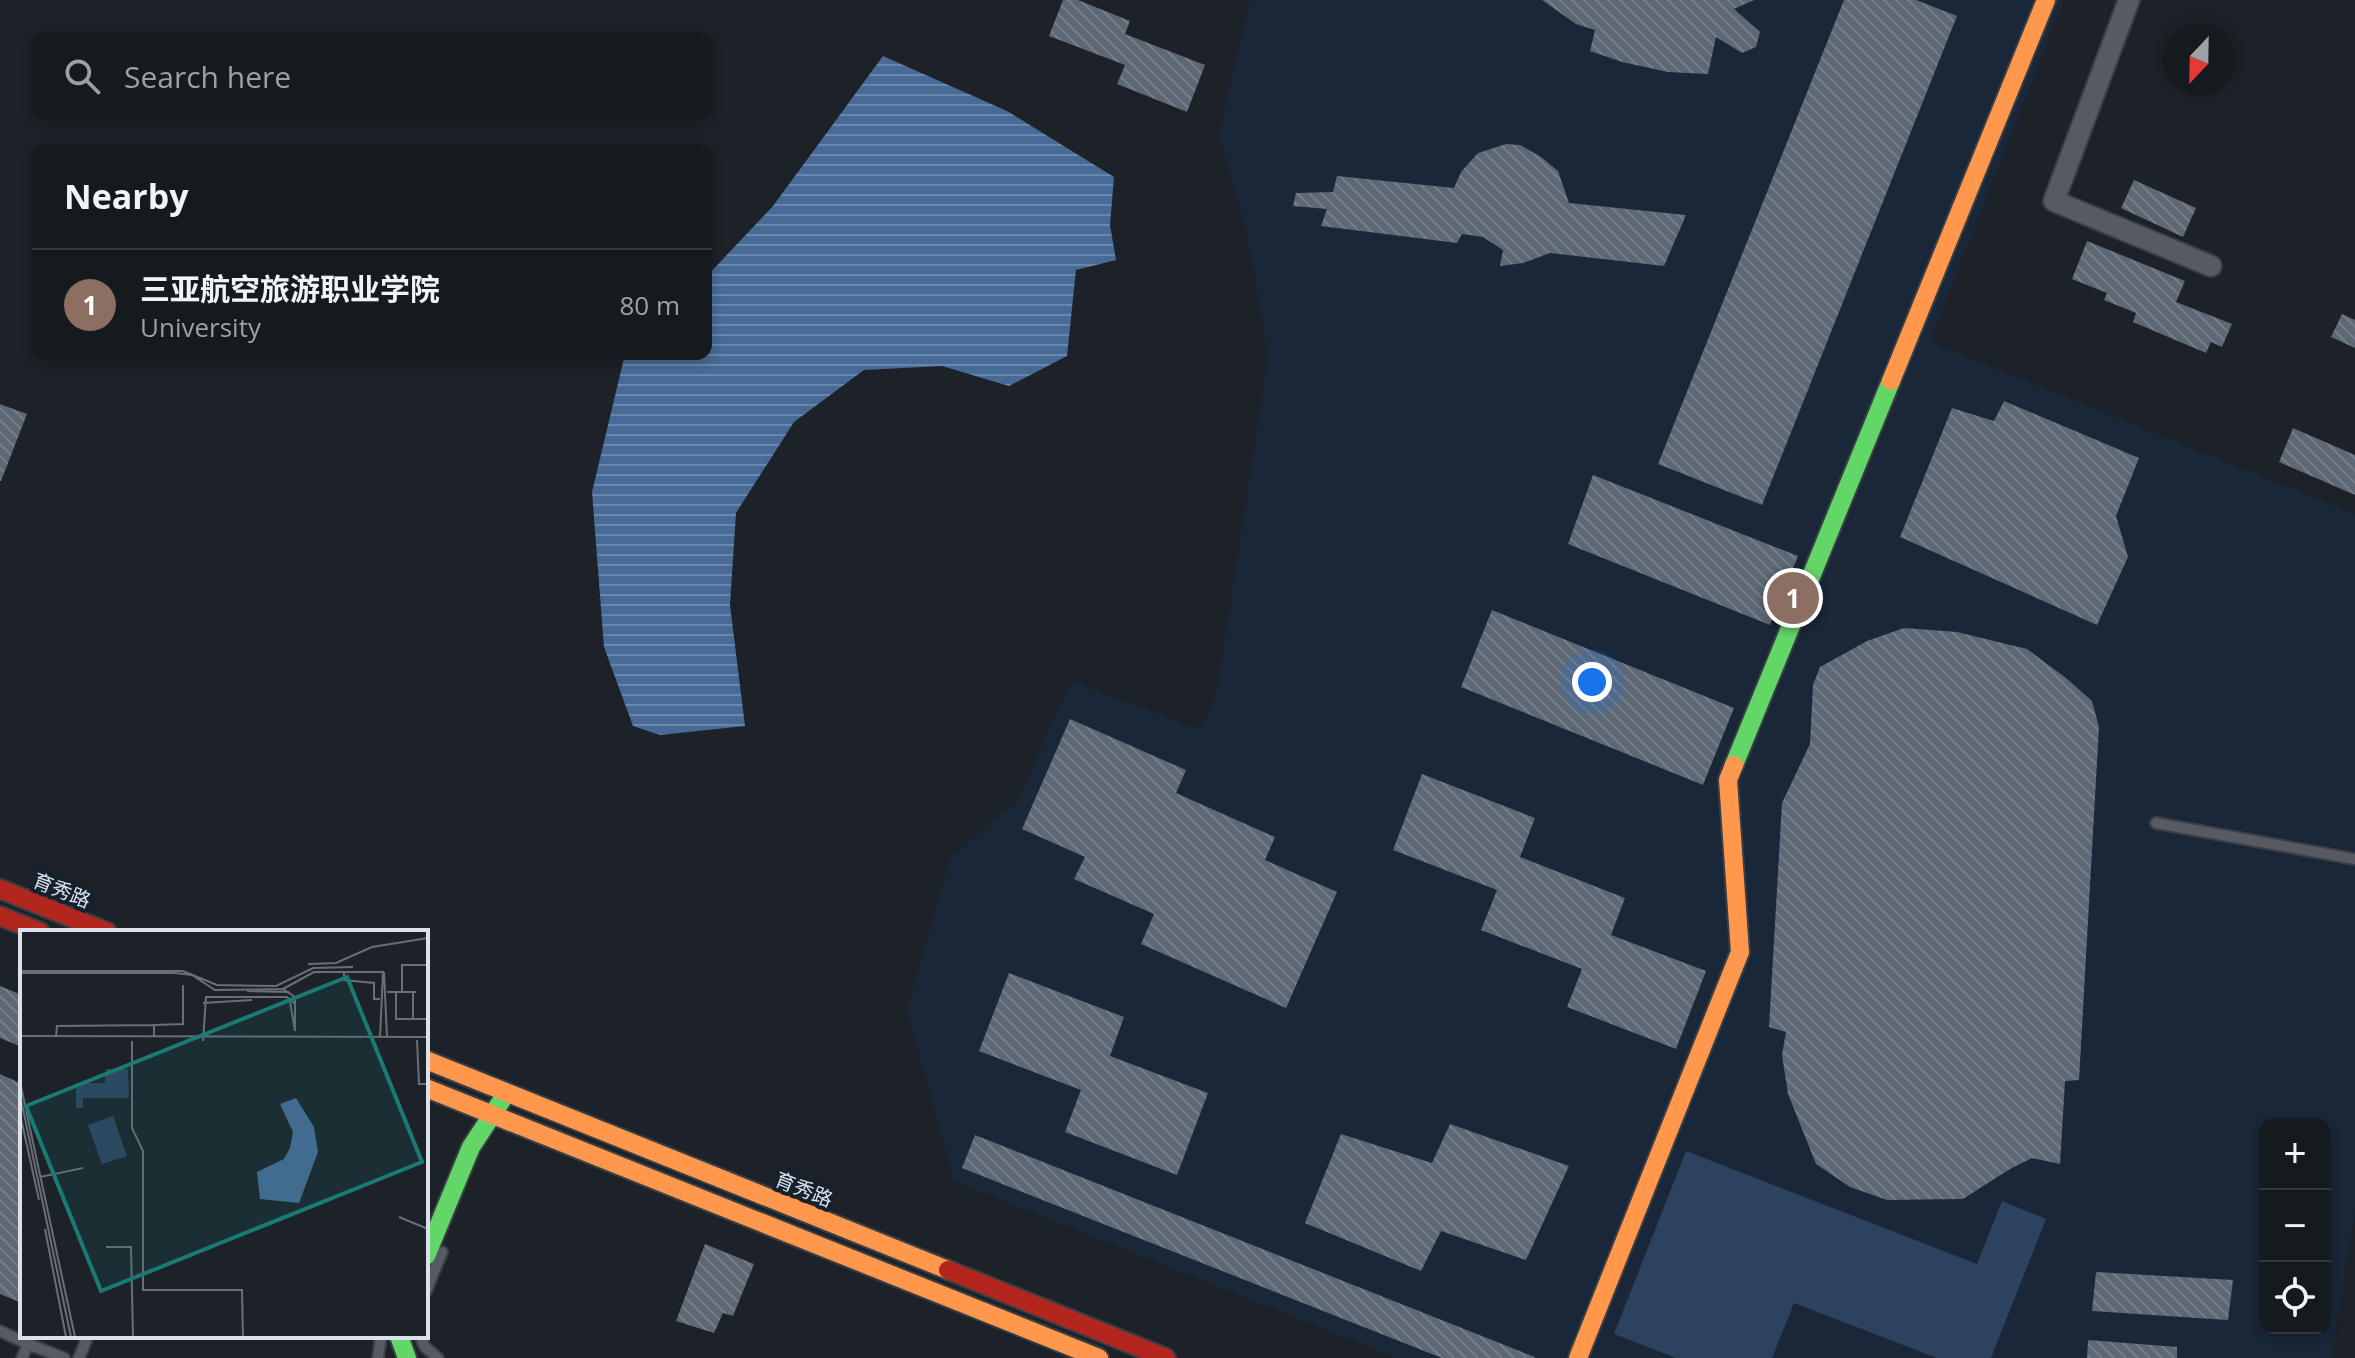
<!DOCTYPE html>
<meta charset="utf-8">
<style>
body{margin:0;font-family:"Open Sans","Noto Sans SC",sans-serif;background:#22272b;color:#f1f3f6}
.controls{position:absolute;right:24px;bottom:24px;display:grid;overflow:hidden;border-radius:16px;box-shadow:0 4px 12px #0003}
.controls button{width:72px;height:72px;display:grid;place-items:center;padding:0;border:0;border-bottom:2px solid #34383c;background:#151a1e;color:#f1f3f6;font:40px sans-serif}
.compass{position:absolute;left:2163px;top:24px;width:72px;height:72px;border-radius:50%;background:#151a1e;box-shadow:0 4px 12px #0003;rotate:202deg}
.you{position:absolute;left:1592px;top:682px;width:28px;height:28px;margin:-20px;border:6px solid #fff;border-radius:50%;background:#1a73e8;box-shadow:0 0 0 12px #1a73e833}
.badge{display:grid;place-items:center;width:52px;height:52px;border-radius:50%;background:#989fa7;color:#fff;font-size:26px;font-weight:700}
.pin{position:absolute;translate:-50% -50%;border:4px solid #fff;box-shadow:0 2px 8px #0006}
.list{margin:0;padding:0;list-style:none}
h2{display:flex;justify-content:space-between;align-items:center;height:104px;margin:0;padding:0 32px;font-size:34px}
h2 small{font-size:26px;font-weight:400;color:#9da1a4}
.list li{display:grid;grid-template-columns:52px 1fr auto;gap:24px;align-items:center;box-sizing:border-box;height:112px;padding:0 32px;border-top:2px solid #34383c}
.list b{display:block;font-size:30px;white-space:nowrap}
.list p{margin:0;font-size:26px;white-space:nowrap;color:#9da1a4}
.list em{font-size:26px;font-style:normal;color:#9da1a4}
.icon{flex:none;width:44px;height:44px;fill:none;stroke:currentColor;stroke-width:2;stroke-linecap:round;stroke-linejoin:round}
.map{position:relative;flex:none;width:2355px;height:1358px;overflow:hidden}
.search{position:absolute;background:#151a1e;box-shadow:0 4px 12px #0003;left:32px;top:32px;width:680px;height:88px;display:flex;align-items:center;gap:20px;box-sizing:border-box;padding:0 28px;border-radius:16px;color:#9da1a4;font-size:30px}
.panel{position:absolute;background:#151a1e;box-shadow:0 4px 12px #0003;left:32px;top:144px;width:680px;height:216px;border-radius:16px}
.map>svg:first-child{display:block}
</style>
<div class="map">
<svg width="2355" height="1358" viewBox="0 0 2355 1358">
<defs>
<pattern id="water-rules" width="6" height="5" patternUnits="userSpaceOnUse" patternTransform="scale(2)"><rect width="6" height="5" fill="#486a96"/><path d="M0 2.5h6" fill="none" stroke="#6a86aa"/></pattern>
<pattern id="building-back-hatch" width="6" height="6" patternUnits="userSpaceOnUse" patternTransform="scale(2)"><rect width="6" height="6" fill="#5d6874"/><path d="M-1 5l2 2M0 0l6 6M5-1l2 2" fill="none" stroke="#747d88"/></pattern>
</defs>
<rect width="100%" height="100%" fill="#1c2228"/>
<path fill="#1a2738" fill-rule="evenodd" d="M 1250,0 L 2064,0 L 1930,342 L 2355,514 L 2355,1213 L 2331,1358 L 1395,1358 L 954,1181 L 907,1010 L 950,858 L 1017,801 L 1071,681 L 1202,730 L 1217,690 L 1268,357 L 1247,234 L 1219,134 ZM 2265,1124 L 2325,1124 L 2325,1328 L 2265,1328 Z"/>
<path fill="#2c425f" d="M 1686,1151 L 1977,1264 L 2002,1201 L 2046,1219 L 1991,1358 L 1937,1358 L 1794,1303 L 1772,1358 L 1676,1358 L 1614,1334 Z"/>
<path fill="url(#water-rules)" d="M 883,56 L 1007,111 L 1114,177 L 1110,225 L 1116,260 L 1076,270 L 1067,356 L 1009,386 L 942,366 L 864,370 L 794,422 L 736,513 L 730,605 L 745,726 L 660,735 L 633,726 L 604,647 L 592,492 L 625,354 L 706,354 L 706,277 L 773,206 Z"/>
<g fill="url(#building-back-hatch)">
<path d="M 1063,0 L 1078,0 L 1130,21 L 1125,34 L 1205,65 L 1187,112 L 1117,84 L 1125,65 L 1049,36 Z"/>
<path d="M 1542,0 L 1754,0 L 1734,9 L 1760,32 L 1756,47 L 1742,53 L 1716,37 L 1708,74 L 1668,72 L 1622,62 L 1590,51 L 1595,30 L 1576,24 Z"/>
<path d="M 1844,0 L 1916,0 L 1957,16 L 1762,505 L 1658,464 Z"/>
<path d="M 1506,144 L 1520,145 L 1541,157 L 1558,171 L 1569,203 L 1686,215 L 1664,266 L 1550,253 L 1523,263 L 1500,266 L 1503,250 L 1483,237 L 1462,234 L 1457,243 L 1321,226 L 1327,209 L 1293,206 L 1296,193 L 1333,192 L 1337,176 L 1454,188 L 1461,172 L 1478,153 Z"/>
<path d="M 2134,180 L 2196,208 L 2183,237 L 2121,208 Z"/>
<path d="M 2087,241 L 2185,281 L 2176,302 L 2232,324 L 2222,347 L 2211,342 L 2206,353 L 2133,322 L 2136,313 L 2104,300 L 2107,293 L 2072,279 Z"/>
<path d="M 2342,314 L 2355,320 L 2355,348 L 2331,337 Z"/>
<path d="M 2004,401 L 2139,458 L 2116,516 L 2128,557 L 2097,625 L 1900,537 L 1952,408 L 1994,421 Z"/>
<path d="M 0,404 L 27,414 L 1,481 L 0,481 Z"/>
<path d="M 2293,428 L 2355,455 L 2355,495 L 2279,462 Z"/>
<path d="M 1593,475 L 1798,556 L 1770,625 L 1568,544 Z"/>
<path d="M 1492,610 L 1734,708 L 1703,785 L 1461,687 Z"/>
<path d="M 1904,628 L 1957,632 L 2027,649 L 2066,678 L 2092,701 L 2099,727 L 2079,1080 L 2065,1081 L 2060,1164 L 2032,1158 L 2010,1169 L 1963,1199 L 1887,1200 L 1850,1187 L 1816,1164 L 1788,1094 L 1782,1055 L 1786,1032 L 1769,1027 L 1782,803 L 1810,744 L 1813,685 L 1820,667 L 1867,641 Z"/>
<path d="M 1070,719 L 1186,770 L 1176,793 L 1275,837 L 1265,860 L 1337,892 L 1286,1008 L 1141,944 L 1154,914 L 1074,879 L 1085,857 L 1022,829 Z"/>
<path d="M 1422,774 L 1535,818 L 1520,857 L 1625,898 L 1611,935 L 1706,971 L 1676,1049 L 1567,1007 L 1582,969 L 1481,930 L 1497,890 L 1393,850 Z"/>
<path d="M 1009,973 L 1124,1017 L 1110,1056 L 1208,1093 L 1177,1175 L 1065,1132 L 1081,1090 L 979,1051 Z"/>
<path d="M 0,986 L 22,995 L 22,1047 L 0,1038 Z"/>
<path d="M 0,1074 L 22,1084 L 22,1303 L 0,1294 Z"/>
<path d="M 1450,1124 L 1569,1166 L 1526,1260 L 1441,1231 L 1421,1271 L 1305,1223 L 1341,1134 L 1432,1163 Z"/>
<path d="M 975,1135 L 1535,1357 L 1535,1358 L 1442,1358 L 962,1168 Z"/>
<path d="M 705,1244 L 754,1264 L 733,1316 L 723,1313 L 714,1333 L 676,1321 Z"/>
<path d="M 2096,1272 L 2233,1280 L 2228,1320 L 2092,1311 Z"/>
<path d="M 2088,1340 L 2177,1347 L 2177,1358 L 2087,1358 Z"/>
</g>
<g fill="none" stroke-linecap="round" stroke-linejoin="round">
<g stroke="#3a3f45" stroke-width="14">
<g id="lane">
<path d="M 2156,823 L 2355,859"/>
<path d="M 426,1291 L 442,1252"/>
<path d="M 0,1331 L 28,1344 L 22,1358"/>
<path d="M 420,1336 L 425,1347 L 438,1358"/>
<path d="M 28,1344 L 64,1358"/>
<path d="M 79,1358 L 86,1341"/>
<path d="M 378,1358 L 381,1336"/>
</g>
</g>
<g stroke="#3a3f45" stroke-width="24">
<path id="street" d="M 2129,0 L 2054,201 L 2211,266"/>
</g>
<g stroke="#3a3f45" stroke-width="22">
<g id="fast">
<path d="M 1734,765 L 1891,381"/>
<path d="M 426,1256 L 471,1147 L 502,1100"/>
<path d="M 399,1336 L 407,1358"/>
</g>
</g>
<g stroke="#3a3f45" stroke-width="22">
<g id="slow">
<path d="M 1891,381 L 2046,0"/>
<path d="M 426,1060 L 948,1270"/>
<path d="M 426,1088 L 1099,1358"/>
<path d="M 1578,1358 L 1740,952 L 1728,780 L 1734,765"/>
</g>
</g>
<g stroke="#3a3f45" stroke-width="22">
<g id="jam">
<path d="M 0,889 L 107,932"/>
<path d="M 0,916 L 40,932"/>
<path d="M 948,1270 L 1166,1358"/>
</g>
</g>
<use href="#lane" stroke="#575b61" stroke-width="10"/>
<use href="#street" stroke="#575b61" stroke-width="20"/>
<use href="#fast" stroke="#63d668" stroke-width="18"/>
<use href="#slow" stroke="#ff974d" stroke-width="18"/>
<use href="#jam" stroke="#b3261e" stroke-width="18"/>
</g>
<g text-anchor="middle" dominant-baseline="central" stroke-width="8" stroke-linejoin="round" paint-order="stroke">
<g font-size="20" fill="#dbe2eb" stroke="#16212e">
<text transform="translate(62 890) rotate(22)">育秀路</text>
<text transform="translate(804 1189) rotate(22)">育秀路</text>
</g>
</g>
<g transform="translate(20 930)">
<rect width="408" height="408" fill="#1c2228"/>
<path d="M 86,139 L 108,139 L 109,168 L 63,168 L 63,178 L 56,178 L 56,153 L 85,153 ZM 93,186 L 107,226 L 82,234 L 68,195 Z" fill="#2c425f"/>
<path d="M 276,168 L 294,197 L 298,222 L 279,273 L 240,269 L 237,242 L 264,229 L 270,218 L 273,202 L 260,174 Z" fill="#486a96"/>
<path fill="none" stroke="#686f76" stroke-width="2" d="M 288,34 L 316,33 L 352,17 L 408,8M 0,41 L 163,41 L 197,55 L 256,56 L 293,38 L 333,37M 324,41 L 324,50 L 354,53 L 354,69 L 360,69M 364,42 L 367,107M 0,43 L 155,43 L 172,45 L 195,60 L 263,59 L 275,67 L 275,101M 263,59 L 294,42 L 364,42M 227,61 L 269,62M 367,62 L 396,62M 376,62 L 376,89 L 408,89M 382,62 L 382,35 L 408,35M 393,62 L 393,89M 270,72 L 275,101M 183,73 L 232,70M 134,95 L 163,94 L 163,55M 0,106 L 408,107M 36,106 L 37,96 L 134,95 L 134,106M 360,107 L 363,43M 397,110 L 399,154 L 408,154M 112,111 L 112,198 L 123,221 L 123,360 L 222,360 L 223,407M 183,111 L 186,67 L 267,67 L 275,74M 0,152 L 55,407M 0,165 L 51,407M 0,184 L 19,270M 20,247 L 63,238M 379,287 L 408,299M 25,299 L 46,407M 86,317 L 111,317 L 113,407"/>
<path fill="#197b74" fill-opacity="0.15" stroke="#197b74" stroke-width="4" d="M 327,47 L 402,232 L 81,361 L 6,176 Z"/>
<rect width="408" height="408" fill="none" stroke="#dbe2eb" stroke-width="4"/>
</g>
</svg>
<div class="controls">
<button>+</button>
<button>−</button>
<button><svg class="icon" aria-label="locate" viewBox="0 0 24 24"><circle cx="12" cy="12" r="6"/><path d="M12 2v4M12 18v4M2 12h4M18 12h4"/></svg></button>
</div>
<svg class="compass" viewBox="-18 -18 36 36"><path d="M0-13l5 13h-10z" fill="#e53935"/><path d="M0 13l5-13h-10z" fill="#9da1a4"/></svg>
<div class="you"></div>
<div class="pin badge" style="left:1793px;top:598px;background:#8d6e63">1</div>
<div class="search"><svg class="icon" aria-label="search" viewBox="0 0 24 24"><circle cx="10" cy="10" r="6"/><path d="M15 15l6 6"/></svg>Search here</div>
<section class="panel">
<h2>Nearby<small></small></h2>
<ul class="list">
<li><span class="badge" style="background:#8d6e63">1</span><div><b>三亚航空旅游职业学院</b><p>University</p></div><em>80 m</em></li>
</ul>
</section>
</div>
